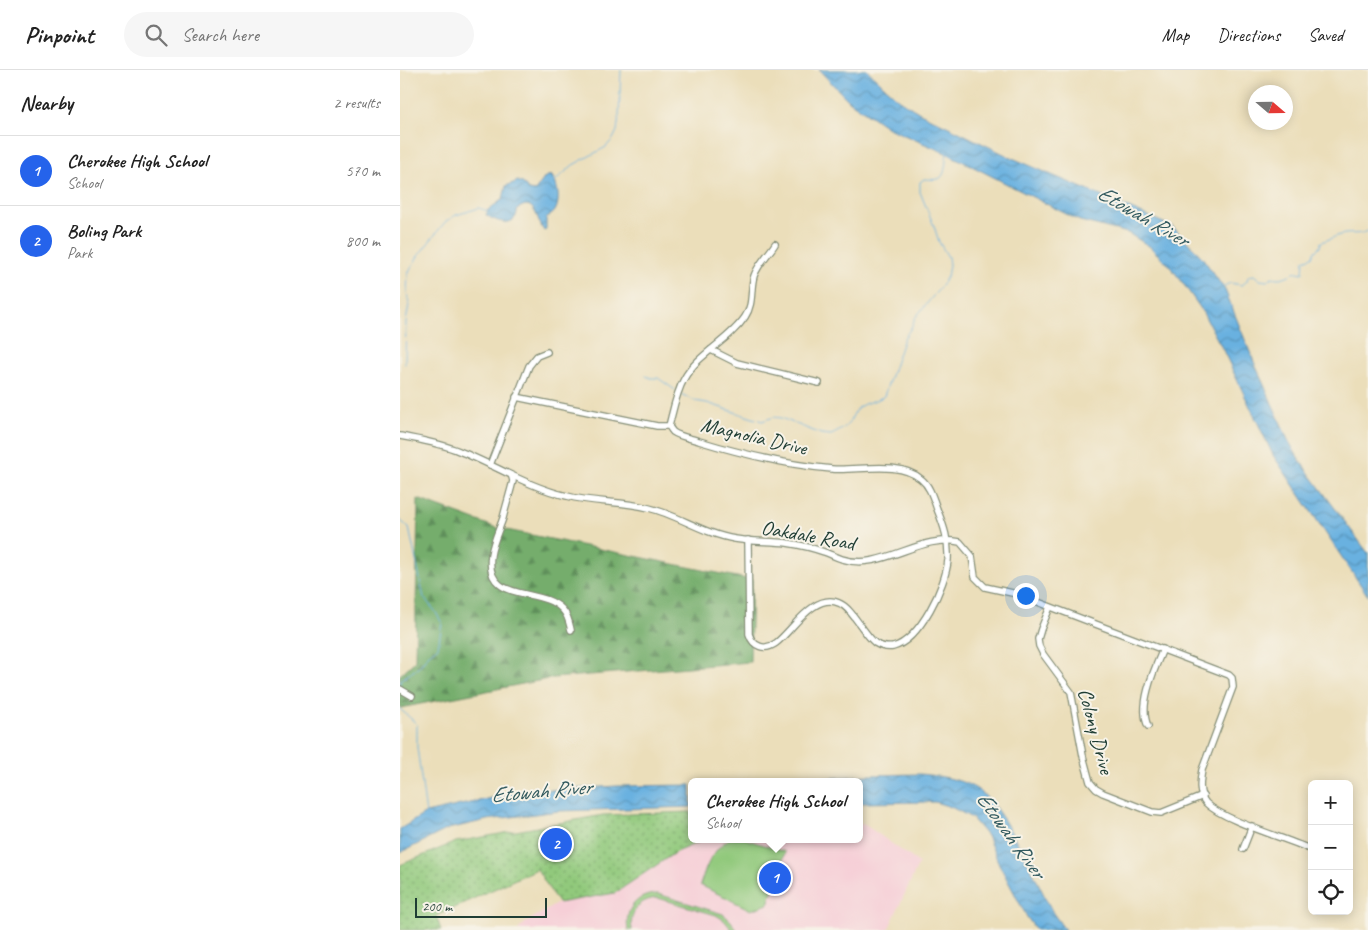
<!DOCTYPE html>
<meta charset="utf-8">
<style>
body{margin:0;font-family:Caveat,sans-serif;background:#f6f6f6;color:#222}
.controls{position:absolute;right:15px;bottom:15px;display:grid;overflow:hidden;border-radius:8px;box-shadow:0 2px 12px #0003}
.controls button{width:45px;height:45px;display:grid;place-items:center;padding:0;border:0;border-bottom:1px solid #e0e0e0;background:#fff;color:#222;font:25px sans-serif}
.compass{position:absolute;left:848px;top:15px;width:45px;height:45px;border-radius:50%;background:#fff;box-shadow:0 2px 12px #0003;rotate:110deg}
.scale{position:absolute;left:15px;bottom:12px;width:132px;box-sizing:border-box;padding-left:5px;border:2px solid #1f3d34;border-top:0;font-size:14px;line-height:18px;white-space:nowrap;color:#1f3d34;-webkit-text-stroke:4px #f7f3e8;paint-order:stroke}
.you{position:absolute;left:625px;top:525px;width:18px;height:18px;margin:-12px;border:4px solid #fff;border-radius:50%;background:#1a73e8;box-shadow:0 0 0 8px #1a73e833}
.badge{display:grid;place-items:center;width:32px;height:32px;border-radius:50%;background:#2563eb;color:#fff;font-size:16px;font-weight:700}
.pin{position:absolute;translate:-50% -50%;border:2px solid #fff;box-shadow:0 1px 5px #0006}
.popup{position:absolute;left:288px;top:708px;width:175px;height:65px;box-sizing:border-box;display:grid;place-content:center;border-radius:8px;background:#fff;filter:drop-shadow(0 1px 4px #0005);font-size:16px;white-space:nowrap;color:#767676}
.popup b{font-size:19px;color:#222}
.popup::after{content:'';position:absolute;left:50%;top:100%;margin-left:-10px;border:10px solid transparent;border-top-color:#fff}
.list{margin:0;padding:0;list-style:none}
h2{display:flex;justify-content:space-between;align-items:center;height:65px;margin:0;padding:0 20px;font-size:21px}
h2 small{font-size:16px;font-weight:400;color:#767676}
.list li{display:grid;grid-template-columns:32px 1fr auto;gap:15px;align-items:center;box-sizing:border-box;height:70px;padding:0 20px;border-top:1px solid #e0e0e0}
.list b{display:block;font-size:19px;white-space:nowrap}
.list p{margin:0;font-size:16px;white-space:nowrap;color:#767676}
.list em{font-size:16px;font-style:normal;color:#767676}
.icon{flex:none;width:28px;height:28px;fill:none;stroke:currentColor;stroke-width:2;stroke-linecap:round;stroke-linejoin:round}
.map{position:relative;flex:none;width:968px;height:860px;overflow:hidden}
header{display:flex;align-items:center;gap:30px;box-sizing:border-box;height:70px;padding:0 25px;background:#fff;border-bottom:1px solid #e0e0e0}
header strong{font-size:24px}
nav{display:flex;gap:28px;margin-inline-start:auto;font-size:18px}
.search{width:350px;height:45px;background:#f6f6f6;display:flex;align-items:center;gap:12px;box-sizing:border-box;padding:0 18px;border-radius:28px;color:#767676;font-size:19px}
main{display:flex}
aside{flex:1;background:#fff}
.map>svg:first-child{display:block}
</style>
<header>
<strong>Pinpoint</strong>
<div class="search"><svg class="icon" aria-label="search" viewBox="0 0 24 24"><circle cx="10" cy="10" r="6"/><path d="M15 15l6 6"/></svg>Search here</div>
<nav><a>Map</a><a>Directions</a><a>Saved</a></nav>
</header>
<main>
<aside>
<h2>Nearby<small>2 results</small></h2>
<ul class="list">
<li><span class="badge">1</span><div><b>Cherokee High School</b><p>School</p></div><em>570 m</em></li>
<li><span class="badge">2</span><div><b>Boling Park</b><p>Park</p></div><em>800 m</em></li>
</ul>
</aside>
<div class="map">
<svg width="968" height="860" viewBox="0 0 968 860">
<defs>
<pattern id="forest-firs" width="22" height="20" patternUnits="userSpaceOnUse" patternTransform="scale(1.25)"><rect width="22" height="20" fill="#74ad6c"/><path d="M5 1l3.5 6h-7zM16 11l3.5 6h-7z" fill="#5f8e5a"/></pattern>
<pattern id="park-dots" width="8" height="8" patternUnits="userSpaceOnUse" patternTransform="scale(1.25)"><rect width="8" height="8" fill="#91c97c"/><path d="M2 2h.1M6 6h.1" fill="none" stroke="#76a466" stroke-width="1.8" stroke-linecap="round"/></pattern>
<pattern id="water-waves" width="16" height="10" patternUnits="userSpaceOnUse" patternTransform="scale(1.25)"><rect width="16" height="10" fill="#69b1e0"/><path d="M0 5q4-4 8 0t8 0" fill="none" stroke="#5691b6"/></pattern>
</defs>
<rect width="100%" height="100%" fill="#f7f3e8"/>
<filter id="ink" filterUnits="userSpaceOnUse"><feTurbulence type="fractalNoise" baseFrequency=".02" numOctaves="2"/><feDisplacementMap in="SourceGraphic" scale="10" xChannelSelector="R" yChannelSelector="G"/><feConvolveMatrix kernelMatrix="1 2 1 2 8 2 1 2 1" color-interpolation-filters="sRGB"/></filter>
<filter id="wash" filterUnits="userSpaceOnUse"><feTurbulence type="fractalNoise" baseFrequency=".0096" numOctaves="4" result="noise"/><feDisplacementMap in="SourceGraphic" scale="20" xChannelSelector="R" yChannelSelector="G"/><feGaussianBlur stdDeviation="1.12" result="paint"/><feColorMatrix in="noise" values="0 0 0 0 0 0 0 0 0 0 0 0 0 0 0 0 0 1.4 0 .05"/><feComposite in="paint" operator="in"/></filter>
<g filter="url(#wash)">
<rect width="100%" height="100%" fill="#ebdeba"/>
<path fill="#f6cfd7" d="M 459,753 L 467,756 L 519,793 L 488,860 L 118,860 L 126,852 L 158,833 L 215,823 L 291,769 L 459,769 Z"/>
<path fill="url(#forest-firs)" stroke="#4a7550" d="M 18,429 L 97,458 L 352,510 L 350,592 L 153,608 L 0,638 L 0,605 L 15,591 Z"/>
<path fill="url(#park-dots)" stroke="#588358" d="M 291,742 L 291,769 L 306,769 L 276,782 L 215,823 L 158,833 L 137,799 L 36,846 L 41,860 L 0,860 L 0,795 L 56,772 L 203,745 Z"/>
<g fill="#91c97c" stroke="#588358">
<path d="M 329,769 L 345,769 L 385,782 L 368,834 L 351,840 L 300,815 C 306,797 312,780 329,769 Z"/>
<path d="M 258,824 L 323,844 L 331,851 L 336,860 L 332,860 L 324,850 L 316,845 L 258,828 C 239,829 229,842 232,860 L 228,860 C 224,839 237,824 258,824 Z"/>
</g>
<g fill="url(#water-waves)" stroke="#44778a">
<path d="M 419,0 L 467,0 L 499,30 L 520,43 L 610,87 L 773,157 L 802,187 L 825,220 L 854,292 L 888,370 L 900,391 L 968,483 L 968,526 L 873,385 L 823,280 L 801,239 L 780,209 L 766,192 L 749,176 L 728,163 L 680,151 L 548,84 L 488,58 L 449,31 Z"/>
<path d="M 151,105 C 158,113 161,131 155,141 C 153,144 149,146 146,149 L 146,160 L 144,161 C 137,151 135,127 119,138 C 117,140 117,143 116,146 C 110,158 94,150 86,145 L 88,140 L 103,129 L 106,116 L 118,111 L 124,114 L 128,120 L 135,121 L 145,107 Z"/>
<path d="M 520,704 C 539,706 558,708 575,718 C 602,732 638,814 653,843 L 665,860 L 636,860 L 627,847 L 600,796 L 587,766 L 572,748 L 551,737 L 535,732 L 459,733 L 459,712 L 379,712 L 469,705 Z"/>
<path d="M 291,715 L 291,737 L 159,741 L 87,750 L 48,759 L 0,783 L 0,759 L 26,743 L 118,722 L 217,716 Z"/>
</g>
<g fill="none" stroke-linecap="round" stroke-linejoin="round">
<g stroke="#69b1e0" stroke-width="1">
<path d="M 155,111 L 173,95 L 206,77 L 213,69 L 217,61 L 219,46 L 221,0"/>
<path d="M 822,217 L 830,213 L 842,215 L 847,211 L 848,206 L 854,205 L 860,210 L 867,211 L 872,207 C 883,210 887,205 897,202 L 903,203 L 904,190 L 912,187 L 915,181 L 920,177 L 921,172 C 929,170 936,165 945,164 C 953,163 960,165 968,161"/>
<path d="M 5,294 L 6,252 L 9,234 L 7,222 L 8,204 L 18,186 L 45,152 L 56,145 L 79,138 L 87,141"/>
<path d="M 246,306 L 251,308 L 258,308 L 275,320"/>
<path d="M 281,324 L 295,331 L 307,333 L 362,351 L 374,347 L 381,348 L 421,364 L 431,365 C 438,362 447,357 450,351 C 453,346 454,342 458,338 C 466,331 476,332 484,326 L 504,268 L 511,258 L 515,248 L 539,219 L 547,207 L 549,195 L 548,187 L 539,172 L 534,156 L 520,122 L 520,112 L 524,109 C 528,109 534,110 538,109 C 547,107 545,89 547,82"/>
<path d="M 0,450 L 9,458 L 24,528 L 35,541 L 42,553 L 38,577 L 28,585 L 19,597 L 2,609 L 0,614"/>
<path d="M 0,639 L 17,654 L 17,677 L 26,744"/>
</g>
</g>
</g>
<g filter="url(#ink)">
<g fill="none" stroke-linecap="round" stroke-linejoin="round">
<g stroke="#858e77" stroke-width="8">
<g id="minor">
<path d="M 311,280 L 337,293 L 419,313"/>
<path d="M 116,327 L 257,356 L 269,356 C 269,357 273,362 273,362 C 280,367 291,368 299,371 C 342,384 387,395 432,399 C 459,401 499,390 521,409 C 530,416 533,428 537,439 C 544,456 549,471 548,490 C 546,515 520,570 493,577 C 487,578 480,576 475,573 C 463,563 452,538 439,533 C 414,522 392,561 376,573 C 365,581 353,577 349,564 L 348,470"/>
<path d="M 269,356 C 273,341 276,323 284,309 C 298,283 329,271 345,247 C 354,234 350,219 354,206 C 358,194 369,184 375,174"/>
<path d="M 0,366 C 20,370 40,373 59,381 C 95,395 128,417 167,426 C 194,433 222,431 249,438 C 278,445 304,464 335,469 C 352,472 370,471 387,473 C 400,475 413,478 424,482 C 430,484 436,487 442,489 C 482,502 520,463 560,472 L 572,486 L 575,507 L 585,517 L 617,524 L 829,605 L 832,608 L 833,617 L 802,700 C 800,711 798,724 806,733 C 824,751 886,768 912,780"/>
<path d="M 90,395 L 129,296 L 137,286 L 147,282"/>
<path d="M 112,407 L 113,411 C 110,423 106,436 103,448 C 99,460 93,472 91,485 C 84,534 140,516 162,539 C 168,545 169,552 171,560"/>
<path d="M 650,537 L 641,559 L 638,569 L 639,576 L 643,584 L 671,622 L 683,686 L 690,712 L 696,719 L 703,723 L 752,742 L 761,743 L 803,726"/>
<path d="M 0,619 L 12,626"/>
<path d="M 748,656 C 738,635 754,600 763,579"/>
<path d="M 843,779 L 852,756"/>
</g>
</g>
<use href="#minor" stroke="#fff" stroke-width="5.5"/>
</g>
</g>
<g text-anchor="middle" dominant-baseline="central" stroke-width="4" stroke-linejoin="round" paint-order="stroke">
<g font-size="21" fill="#1f3d34" stroke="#f7f3e8">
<text transform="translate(354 366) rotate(13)">Magnolia Drive</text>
<text transform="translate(408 465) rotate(10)">Oakdale Road</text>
<text transform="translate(696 661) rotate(75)">Colony Drive</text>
</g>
<g font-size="22" font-style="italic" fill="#325a5f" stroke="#f7f3e8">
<text transform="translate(743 146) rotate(30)">Etowah River</text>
<text transform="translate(141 721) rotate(-5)">Etowah River</text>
<text transform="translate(611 765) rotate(54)">Etowah River</text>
</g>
</g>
</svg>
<div class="controls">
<button>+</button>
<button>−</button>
<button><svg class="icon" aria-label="locate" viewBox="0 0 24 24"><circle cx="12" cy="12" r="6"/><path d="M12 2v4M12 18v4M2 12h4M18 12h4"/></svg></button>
</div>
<svg class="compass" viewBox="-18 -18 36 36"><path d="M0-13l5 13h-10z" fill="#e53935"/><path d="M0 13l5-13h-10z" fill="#767676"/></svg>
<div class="scale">200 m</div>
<div class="you"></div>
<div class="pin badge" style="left:375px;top:808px">1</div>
<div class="popup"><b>Cherokee High School</b>School</div>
<div class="pin badge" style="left:156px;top:774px">2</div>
</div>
</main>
